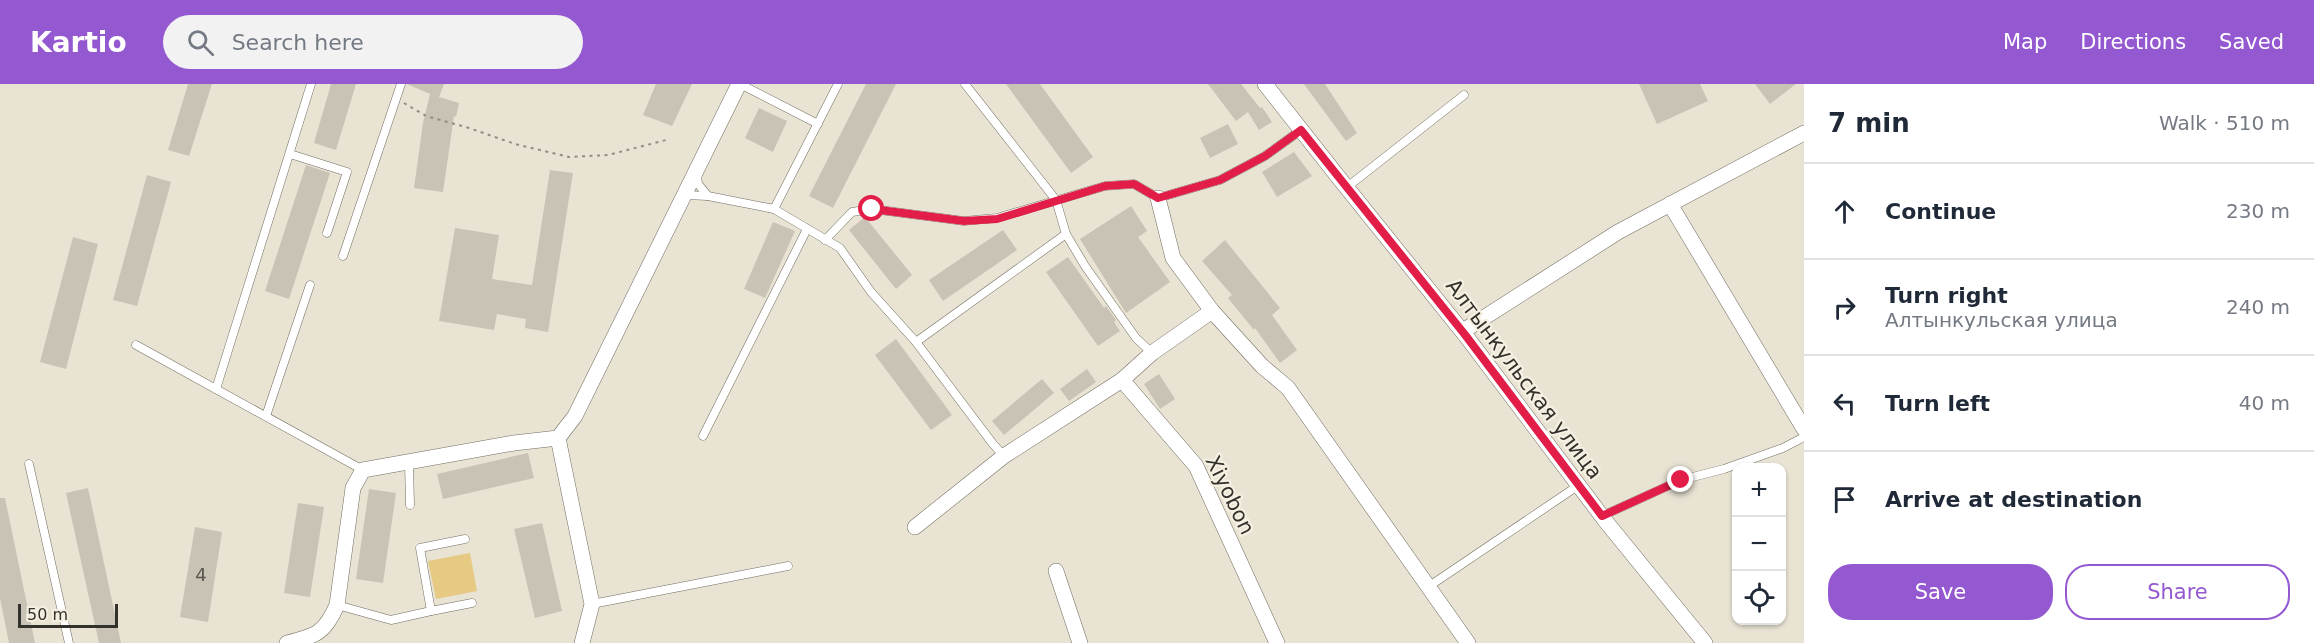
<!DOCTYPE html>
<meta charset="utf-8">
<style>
body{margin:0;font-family:"DejaVu Sans",sans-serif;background:#f2f2f3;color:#1f2937}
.controls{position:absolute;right:18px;bottom:18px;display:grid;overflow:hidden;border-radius:12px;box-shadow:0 2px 4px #0004}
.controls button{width:54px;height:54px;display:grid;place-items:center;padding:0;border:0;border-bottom:2px solid #e0e1e3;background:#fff;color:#1f2937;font:30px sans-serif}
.scale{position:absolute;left:18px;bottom:15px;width:100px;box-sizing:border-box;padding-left:6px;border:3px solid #33312b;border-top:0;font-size:16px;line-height:21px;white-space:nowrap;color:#33312b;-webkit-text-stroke:4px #f6f0e2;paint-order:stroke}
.stop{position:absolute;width:18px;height:18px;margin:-14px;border:4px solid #e11d48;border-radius:50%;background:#fff}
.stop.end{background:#e11d48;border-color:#fff;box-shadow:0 2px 6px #0008}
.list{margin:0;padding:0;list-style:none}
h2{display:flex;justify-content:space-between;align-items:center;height:78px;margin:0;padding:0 24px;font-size:26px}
h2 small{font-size:20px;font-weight:400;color:#747a83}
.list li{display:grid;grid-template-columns:39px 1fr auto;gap:18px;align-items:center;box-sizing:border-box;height:96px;padding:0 24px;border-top:2px solid #e0e1e3}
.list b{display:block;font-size:22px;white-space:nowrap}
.list p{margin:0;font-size:20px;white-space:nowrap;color:#747a83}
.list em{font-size:20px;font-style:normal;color:#747a83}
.actions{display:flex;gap:12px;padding:18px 24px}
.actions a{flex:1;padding:14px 0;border:2px solid #9458d0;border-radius:24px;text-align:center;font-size:21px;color:#9458d0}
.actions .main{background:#9458d0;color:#fff}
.icon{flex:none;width:33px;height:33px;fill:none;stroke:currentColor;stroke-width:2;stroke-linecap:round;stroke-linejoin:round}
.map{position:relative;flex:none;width:1804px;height:559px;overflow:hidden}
header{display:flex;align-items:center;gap:36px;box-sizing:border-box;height:84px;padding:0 30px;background:#9458d0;color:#fff}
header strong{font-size:28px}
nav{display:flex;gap:33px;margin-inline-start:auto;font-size:21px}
.search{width:420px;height:54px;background:#f2f2f3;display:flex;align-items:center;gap:15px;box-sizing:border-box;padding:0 21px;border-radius:33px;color:#747a83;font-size:22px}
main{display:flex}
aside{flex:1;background:#fff}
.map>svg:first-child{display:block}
</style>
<header>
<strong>Kartio</strong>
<div class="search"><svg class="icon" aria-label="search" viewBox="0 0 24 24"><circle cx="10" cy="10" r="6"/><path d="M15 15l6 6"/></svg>Search here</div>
<nav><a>Map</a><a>Directions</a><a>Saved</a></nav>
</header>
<main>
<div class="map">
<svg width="1804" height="559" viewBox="0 0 1804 559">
<rect width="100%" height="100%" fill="#e9e3d4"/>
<path fill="#e6c982" d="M 470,469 L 477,507 L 436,515 L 428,477 Z"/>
<g fill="#c9c3b5">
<path d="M 188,0 L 212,0 L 189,72 L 168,66 Z"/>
<path d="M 331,0 L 356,0 L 336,66 L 314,59 Z"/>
<path d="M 407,0 L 444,0 L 439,13 L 459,19 L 456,33 L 454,32 L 443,108 L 414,104 L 423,39 L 430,10 Z"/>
<path d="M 656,0 L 692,0 L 672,42 L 643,31 Z"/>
<path d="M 866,0 L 896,0 L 833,124 L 809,112 Z"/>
<path d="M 1006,0 L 1040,0 L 1093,73 L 1071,89 Z"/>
<path d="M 1208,0 L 1241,0 L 1260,24 L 1262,23 L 1272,38 L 1259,46 L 1248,28 L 1236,37 Z"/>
<path d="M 1304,0 L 1325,0 L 1357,49 L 1346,57 Z"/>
<path d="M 1639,0 L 1700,0 L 1708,17 L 1657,40 Z"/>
<path d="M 1755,0 L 1796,0 L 1770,20 Z"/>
<path d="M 759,24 L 787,37 L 773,68 L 745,54 Z"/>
<path d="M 1228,40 L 1238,60 L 1210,74 L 1200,54 Z"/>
<path d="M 1294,68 L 1312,92 L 1277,113 L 1262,88 Z"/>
<path d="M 306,81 L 330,89 L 289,215 L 265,207 Z"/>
<path d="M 550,86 L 573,89 L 548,248 L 525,244 L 526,235 L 497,230 L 494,246 L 439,237 L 455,144 L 499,151 L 492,195 L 532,201 Z"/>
<path d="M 147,91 L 171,98 L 137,222 L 113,216 Z"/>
<path d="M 1131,122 L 1147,147 L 1138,153 L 1170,198 L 1126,229 L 1080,155 Z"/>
<path d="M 865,133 L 912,191 L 896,205 L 849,146 Z"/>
<path d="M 773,138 L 795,147 L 765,214 L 744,205 Z"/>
<path d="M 1003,146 L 1017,166 L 943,217 L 929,196 Z"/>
<path d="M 73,153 L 98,160 L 66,285 L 40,278 Z"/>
<path d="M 1225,156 L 1280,224 L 1272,231 L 1297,266 L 1280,279 L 1255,244 L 1254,246 L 1228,214 L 1232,211 L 1202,177 Z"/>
<path d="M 1068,173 L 1104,224 L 1106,222 L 1116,236 L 1114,238 L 1120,247 L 1098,262 L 1046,188 Z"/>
<path d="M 896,255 L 952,331 L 931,346 L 875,271 Z"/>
<path d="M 1087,285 L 1096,298 L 1069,317 L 1060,305 Z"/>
<path d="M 1159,290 L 1175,315 L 1160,325 L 1144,300 Z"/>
<path d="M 1042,295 L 1054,309 L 1004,351 L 992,337 Z"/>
<path d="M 528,369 L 534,394 L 443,415 L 437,390 Z"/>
<path d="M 88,404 L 121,559 L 99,559 L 66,409 Z"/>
<path d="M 369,405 L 396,409 L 383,499 L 356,495 Z"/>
<path d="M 0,414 L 5,414 L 35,559 L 9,559 L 0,514 Z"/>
<path d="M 298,419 L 324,423 L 310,513 L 284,509 Z"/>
<path d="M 542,439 L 562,527 L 535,534 L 514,445 Z"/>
<path d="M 195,443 L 222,448 L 208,538 L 180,533 Z"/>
</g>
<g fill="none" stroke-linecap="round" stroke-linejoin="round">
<g stroke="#716c5f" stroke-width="9">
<g id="service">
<path d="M 740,0 L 818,40"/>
<path d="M 965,0 L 1056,116 L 1066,150 L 1085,182 L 1136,254 L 1152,269"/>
<path d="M 290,70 L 347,88 L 327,149"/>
<path d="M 697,91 L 698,100 L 708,112 L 774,125 L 840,164 L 871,208 L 916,258 L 993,360 L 1004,372"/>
<path d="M 1346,104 L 1464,11"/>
<path d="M 685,111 L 708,112"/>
<path d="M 774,125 L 838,0"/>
<path d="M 825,156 L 852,128 L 872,125 L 964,137 L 997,134 L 1105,102 L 1134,100 L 1158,114 L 1220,96 L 1265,72 L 1301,46"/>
<path d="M 343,172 L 401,0"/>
<path d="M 916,258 L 1066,150"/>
<path d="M 136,261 L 363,386"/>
<path d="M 216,305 L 311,0"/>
<path d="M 266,332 L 310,201"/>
<path d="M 703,352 L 807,145"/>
<path d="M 409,379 L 410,421"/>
<path d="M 29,380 L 69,559"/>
<path d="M 1602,432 L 1681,396 L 1724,385 L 1783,364 L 1804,353"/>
<path d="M 1428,503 L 1579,401"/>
<path d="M 592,520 L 788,482"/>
<path d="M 337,521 L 391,536 L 431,527 L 420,464 L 465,455"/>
<path d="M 431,527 L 472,519"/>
</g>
</g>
<g stroke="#716c5f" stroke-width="16">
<g id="minor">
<path d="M 1265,0 L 1339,94 L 1466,252 L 1607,439 L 1705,559"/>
<path d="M 1158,114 L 1173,174 L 1212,227 L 1262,282 L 1288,304 L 1468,559"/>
<path d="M 1670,120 L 1804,345"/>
<path d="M 1463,247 L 1618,148 L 1804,49"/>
<path d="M 1122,296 L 1196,382 L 1277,559"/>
<path d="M 558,354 L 592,520 L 582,559"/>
<path d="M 915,443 L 1004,372 L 1122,296 L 1152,269 L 1212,227"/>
<path d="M 1056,487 L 1080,559"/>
<path d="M 287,559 C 316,552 325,549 337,521 L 353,404 L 363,386 L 514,359 L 558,354 L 575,332 L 739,0"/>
</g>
</g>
<path stroke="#918d83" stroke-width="2" stroke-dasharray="3 4.5" stroke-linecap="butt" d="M 404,19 L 426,32 L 469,44 L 515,60 L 569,73 L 608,71 L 670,55"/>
<use href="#service" stroke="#fff" stroke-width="8"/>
<use href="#minor" stroke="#fff" stroke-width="15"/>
</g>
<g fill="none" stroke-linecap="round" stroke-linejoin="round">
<path stroke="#e11d48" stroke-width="8" d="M 872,125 L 964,137 L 997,135 L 1105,102 L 1134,100 L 1158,114 L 1220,96 L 1265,72 L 1301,46 L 1466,252 L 1602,432 L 1681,396"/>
</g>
<g text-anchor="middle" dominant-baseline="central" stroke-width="4.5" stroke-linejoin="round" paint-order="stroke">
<g font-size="18" fill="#58564e">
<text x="201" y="490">4</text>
</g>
<g font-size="21" fill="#33312b" stroke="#f6f0e2">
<text transform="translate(1524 295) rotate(53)">Алтынкульская улица</text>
<text transform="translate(1230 411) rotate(64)">Xiyobon</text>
</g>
</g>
</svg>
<div class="controls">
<button>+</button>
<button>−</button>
<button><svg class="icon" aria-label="locate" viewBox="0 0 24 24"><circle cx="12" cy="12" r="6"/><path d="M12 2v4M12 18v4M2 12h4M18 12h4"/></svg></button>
</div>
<div class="scale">50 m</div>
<div class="stop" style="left:872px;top:125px"></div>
<div class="stop end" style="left:1681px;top:396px"></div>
</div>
<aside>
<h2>7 min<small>Walk · 510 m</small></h2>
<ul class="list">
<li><svg class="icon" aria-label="ahead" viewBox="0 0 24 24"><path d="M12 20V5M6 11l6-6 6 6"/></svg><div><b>Continue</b></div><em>230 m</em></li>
<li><svg class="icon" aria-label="right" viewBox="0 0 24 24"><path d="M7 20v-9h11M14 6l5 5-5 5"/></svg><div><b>Turn right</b><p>Алтынкульская улица</p></div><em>240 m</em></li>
<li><svg class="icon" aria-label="left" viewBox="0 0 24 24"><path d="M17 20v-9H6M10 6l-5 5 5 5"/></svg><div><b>Turn left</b></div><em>40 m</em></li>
<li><svg class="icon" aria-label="arrive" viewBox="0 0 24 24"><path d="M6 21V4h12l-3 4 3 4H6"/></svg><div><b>Arrive at destination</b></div></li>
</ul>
<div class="actions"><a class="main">Save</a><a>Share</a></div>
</aside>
</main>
